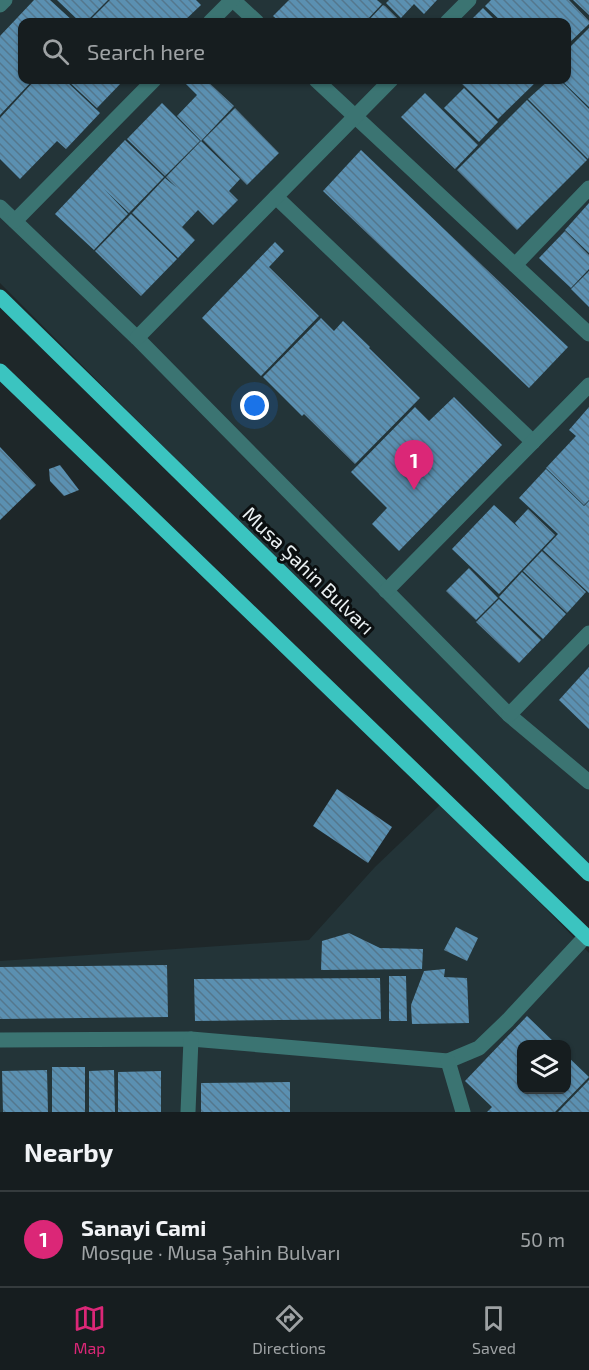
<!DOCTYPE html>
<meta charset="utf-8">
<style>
body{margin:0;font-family:"Exo 2",sans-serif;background:#1f2628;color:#f1f3f6}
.controls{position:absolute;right:18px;bottom:18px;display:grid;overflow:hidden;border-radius:12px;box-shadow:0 2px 4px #0004}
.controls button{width:54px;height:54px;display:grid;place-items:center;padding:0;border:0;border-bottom:2px solid #353b3d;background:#161d1f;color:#f1f3f6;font:30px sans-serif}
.you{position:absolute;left:255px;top:406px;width:21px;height:21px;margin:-15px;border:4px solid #fff;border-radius:50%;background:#1a73e8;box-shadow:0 0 0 9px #1a73e833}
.badge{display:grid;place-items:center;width:39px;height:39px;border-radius:50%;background:#db2777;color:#fff;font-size:20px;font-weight:700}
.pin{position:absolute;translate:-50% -50px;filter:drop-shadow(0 2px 3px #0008)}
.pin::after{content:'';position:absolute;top:32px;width:21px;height:18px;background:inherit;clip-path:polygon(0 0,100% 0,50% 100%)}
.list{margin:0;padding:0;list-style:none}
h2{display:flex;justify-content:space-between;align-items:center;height:78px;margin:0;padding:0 24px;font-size:26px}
h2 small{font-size:20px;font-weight:400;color:#9ea2a4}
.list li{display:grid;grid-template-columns:39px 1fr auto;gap:18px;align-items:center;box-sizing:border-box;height:96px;padding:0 24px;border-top:2px solid #353b3d}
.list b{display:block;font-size:22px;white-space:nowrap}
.list p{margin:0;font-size:20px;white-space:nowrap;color:#9ea2a4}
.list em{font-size:20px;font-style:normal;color:#9ea2a4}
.icon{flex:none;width:33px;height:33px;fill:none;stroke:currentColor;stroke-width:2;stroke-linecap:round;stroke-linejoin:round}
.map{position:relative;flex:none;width:589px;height:1112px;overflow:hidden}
.search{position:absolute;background:#161d1f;box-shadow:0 2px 4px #0004;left:18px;right:18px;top:18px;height:66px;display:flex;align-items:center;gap:15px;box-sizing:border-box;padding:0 21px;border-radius:12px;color:#9ea2a4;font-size:22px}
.sheet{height:174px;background:#161d1f}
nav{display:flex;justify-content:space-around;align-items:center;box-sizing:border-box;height:84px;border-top:2px solid #353b3d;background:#161d1f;font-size:16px;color:#9ea2a4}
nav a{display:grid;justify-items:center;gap:3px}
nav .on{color:#db2777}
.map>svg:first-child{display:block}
</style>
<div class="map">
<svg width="589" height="1112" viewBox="0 0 589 1112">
<defs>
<pattern id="building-back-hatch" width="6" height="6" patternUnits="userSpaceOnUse" patternTransform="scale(1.5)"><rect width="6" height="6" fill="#5b90b1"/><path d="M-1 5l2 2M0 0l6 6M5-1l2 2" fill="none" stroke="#54778d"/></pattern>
</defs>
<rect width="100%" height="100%" fill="#1e2729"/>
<g fill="#233438" fill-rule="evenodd">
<path d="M 0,0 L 589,0 L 589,873 L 0,283 ZM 22,22 L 566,22 L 566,80 L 22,80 Z"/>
<path d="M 442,803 L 589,953 L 589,1112 L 0,1112 L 0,961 L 309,940 L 375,867 ZM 522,1044 L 566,1044 L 566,1090 L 522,1090 Z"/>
</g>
<g fill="url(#building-back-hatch)">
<path d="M 34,0 L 50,0 L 74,22 L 22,22 L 22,80 L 33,80 L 0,115 L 0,36 Z"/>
<path d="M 57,0 L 108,0 L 86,22 L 80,22 Z"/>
<path d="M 110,0 L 196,0 L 201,5 L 183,22 L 88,22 Z"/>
<path d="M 289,0 L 377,0 L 382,4 L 365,22 L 280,22 L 273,16 Z"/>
<path d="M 389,0 L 437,0 L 424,14 L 414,4 L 401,18 L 386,3 Z"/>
<path d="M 491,0 L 569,0 L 589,21 L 589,24 L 566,46 L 566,22 L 502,22 L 485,6 Z"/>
<path d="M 573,0 L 589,0 L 589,15 Z"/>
<path d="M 383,5 L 385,6 L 401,22 L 367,22 Z"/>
<path d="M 483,8 L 497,22 L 469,22 Z"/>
<path d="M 589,28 L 589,107 L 561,80 L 566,80 L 566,51 Z"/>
<path d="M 35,80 L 65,80 L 100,113 L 66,149 L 57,141 L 20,179 L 0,159 L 0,118 Z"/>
<path d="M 67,80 L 124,80 L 97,108 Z"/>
<path d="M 182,80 L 206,80 L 234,106 L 201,141 L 177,116 L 197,95 Z"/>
<path d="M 458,80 L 538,80 L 498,119 Z"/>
<path d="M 549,80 L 560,80 L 589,109 L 589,157 L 588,159 L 528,99 Z"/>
<path d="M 464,88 L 498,122 L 479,142 L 444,108 Z"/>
<path d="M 425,93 L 478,145 L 455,169 L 401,117 Z"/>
<path d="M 527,100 L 587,160 L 517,230 L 457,170 Z"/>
<path d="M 162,103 L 200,141 L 165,176 L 127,139 Z"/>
<path d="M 235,108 L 279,153 L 247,185 L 203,140 Z"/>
<path d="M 125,140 L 164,177 L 129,213 L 104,189 L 128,214 L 94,250 L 55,214 Z"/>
<path d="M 201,141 L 240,179 L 229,191 L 238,200 L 213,225 L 198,210 L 182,227 L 195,240 L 178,258 L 132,213 L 165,178 L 177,188 L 166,177 Z"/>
<path d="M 361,150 L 568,347 L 529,388 L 323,191 Z"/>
<path d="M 589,203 L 589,253 L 565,230 Z"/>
<path d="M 131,214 L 177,259 L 141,296 L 95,251 Z"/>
<path d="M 565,231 L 589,255 L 589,269 L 571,288 L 539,258 Z"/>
<path d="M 275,242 L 284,251 L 269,267 L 319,316 L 261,376 L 202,318 Z"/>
<path d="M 589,271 L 589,307 L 571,289 Z"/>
<path d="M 321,318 L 334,331 L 343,321 L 370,347 L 369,348 L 420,398 L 355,464 L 304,414 L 302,416 L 263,377 Z"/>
<path d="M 454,397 L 502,445 L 399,551 L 372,524 L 387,508 L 351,472 L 415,407 L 429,421 Z"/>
<path d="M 589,407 L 589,500 L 584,505 L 546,468 L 576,436 L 569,430 Z"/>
<path d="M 0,447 L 36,485 L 0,520 Z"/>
<path d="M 60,465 L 79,490 L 64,496 L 50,481 L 49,469 Z"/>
<path d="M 546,469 L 584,506 L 589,501 L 589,593 L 543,550 L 558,534 L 519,498 Z"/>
<path d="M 494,505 L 520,529 L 515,523 L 528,509 L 555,535 L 499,594 L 452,549 Z"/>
<path d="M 542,551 L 586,592 L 567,613 L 523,571 Z"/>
<path d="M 469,568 L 498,598 L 476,620 L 446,591 Z"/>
<path d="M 522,572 L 566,614 L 543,639 L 499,597 Z"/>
<path d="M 499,599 L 541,640 L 519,663 L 476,622 Z"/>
<path d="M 589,667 L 589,729 L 559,700 Z"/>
<path d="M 337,789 L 392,827 L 368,863 L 313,826 Z"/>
<path d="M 456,927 L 478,938 L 467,961 L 444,950 Z"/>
<path d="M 349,933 L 380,948 L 423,949 L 422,969 L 321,970 L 322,941 Z"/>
<path d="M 167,965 L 168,1017 L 0,1019 L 0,967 Z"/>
<path d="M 445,969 L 444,977 L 467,978 L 469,1023 L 412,1024 L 411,1005 L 424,971 Z"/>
<path d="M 389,976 L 406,976 L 407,1021 L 389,1021 Z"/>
<path d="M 380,978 L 381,1019 L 195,1021 L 194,979 Z"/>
<path d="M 527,1016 L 556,1044 L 522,1044 L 522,1090 L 566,1090 L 566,1055 L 589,1077 L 555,1112 L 487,1112 L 492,1107 L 465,1081 Z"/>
<rect x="52" y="1067" width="33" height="45"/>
<path d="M 47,1070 L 48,1112 L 3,1112 L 2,1071 Z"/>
<path d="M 114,1070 L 115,1112 L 89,1112 L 89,1071 Z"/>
<path d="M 161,1071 L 161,1112 L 118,1112 L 118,1072 Z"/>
<path d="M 589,1080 L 589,1112 L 558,1112 Z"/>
<path d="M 290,1082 L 290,1112 L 201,1112 L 201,1083 Z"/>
</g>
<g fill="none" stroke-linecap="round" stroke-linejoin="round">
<g stroke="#3b7472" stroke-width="15">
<path d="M 233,0 L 257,22"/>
<path d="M 0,5 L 5,0"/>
<path d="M 210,22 L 232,0"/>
<path d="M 447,22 L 469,0"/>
<path d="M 316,80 L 589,334"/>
<path d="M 276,197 L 533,442"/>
<path d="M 0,207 L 137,338 L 509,715 L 589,782"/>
<path d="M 15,221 L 154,80"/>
<path d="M 515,265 L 589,188"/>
<path d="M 137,338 L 391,80"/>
<path d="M 386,591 L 589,385"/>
<path d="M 509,715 L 589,633"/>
<path d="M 0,1040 L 191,1039 L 448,1061 L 479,1048 L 508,1020 L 586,936"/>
<path d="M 448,1061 L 463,1112"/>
<path d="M 188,1112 L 191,1039"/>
</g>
<g stroke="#3bc4c0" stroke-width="15">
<path d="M 0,297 L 589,874"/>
<path d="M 0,371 L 589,939"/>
</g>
</g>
<g text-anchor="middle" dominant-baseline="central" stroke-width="6" stroke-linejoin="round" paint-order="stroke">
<g font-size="20" fill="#ebf1f3" stroke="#0b0f10">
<text transform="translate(309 570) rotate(44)">Musa Şahin Bulvarı</text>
</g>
</g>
</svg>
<div class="controls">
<button><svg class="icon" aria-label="layers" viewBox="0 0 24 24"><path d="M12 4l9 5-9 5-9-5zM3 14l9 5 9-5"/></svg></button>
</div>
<div class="you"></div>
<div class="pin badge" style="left:414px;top:490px">1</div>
<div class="search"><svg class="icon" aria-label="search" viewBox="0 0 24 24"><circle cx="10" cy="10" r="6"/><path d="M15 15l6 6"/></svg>Search here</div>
</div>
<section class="sheet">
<h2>Nearby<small></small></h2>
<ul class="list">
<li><span class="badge">1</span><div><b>Sanayi Cami</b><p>Mosque · Musa Şahin Bulvarı</p></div><em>50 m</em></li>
</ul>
</section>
<nav>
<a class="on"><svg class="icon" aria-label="map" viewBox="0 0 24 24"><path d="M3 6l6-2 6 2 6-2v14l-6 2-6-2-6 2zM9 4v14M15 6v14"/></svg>Map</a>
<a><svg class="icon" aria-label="directions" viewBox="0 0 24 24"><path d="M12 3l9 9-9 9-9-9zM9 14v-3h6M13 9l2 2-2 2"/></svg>Directions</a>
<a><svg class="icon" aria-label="saved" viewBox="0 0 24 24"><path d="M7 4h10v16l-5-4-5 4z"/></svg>Saved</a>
</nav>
